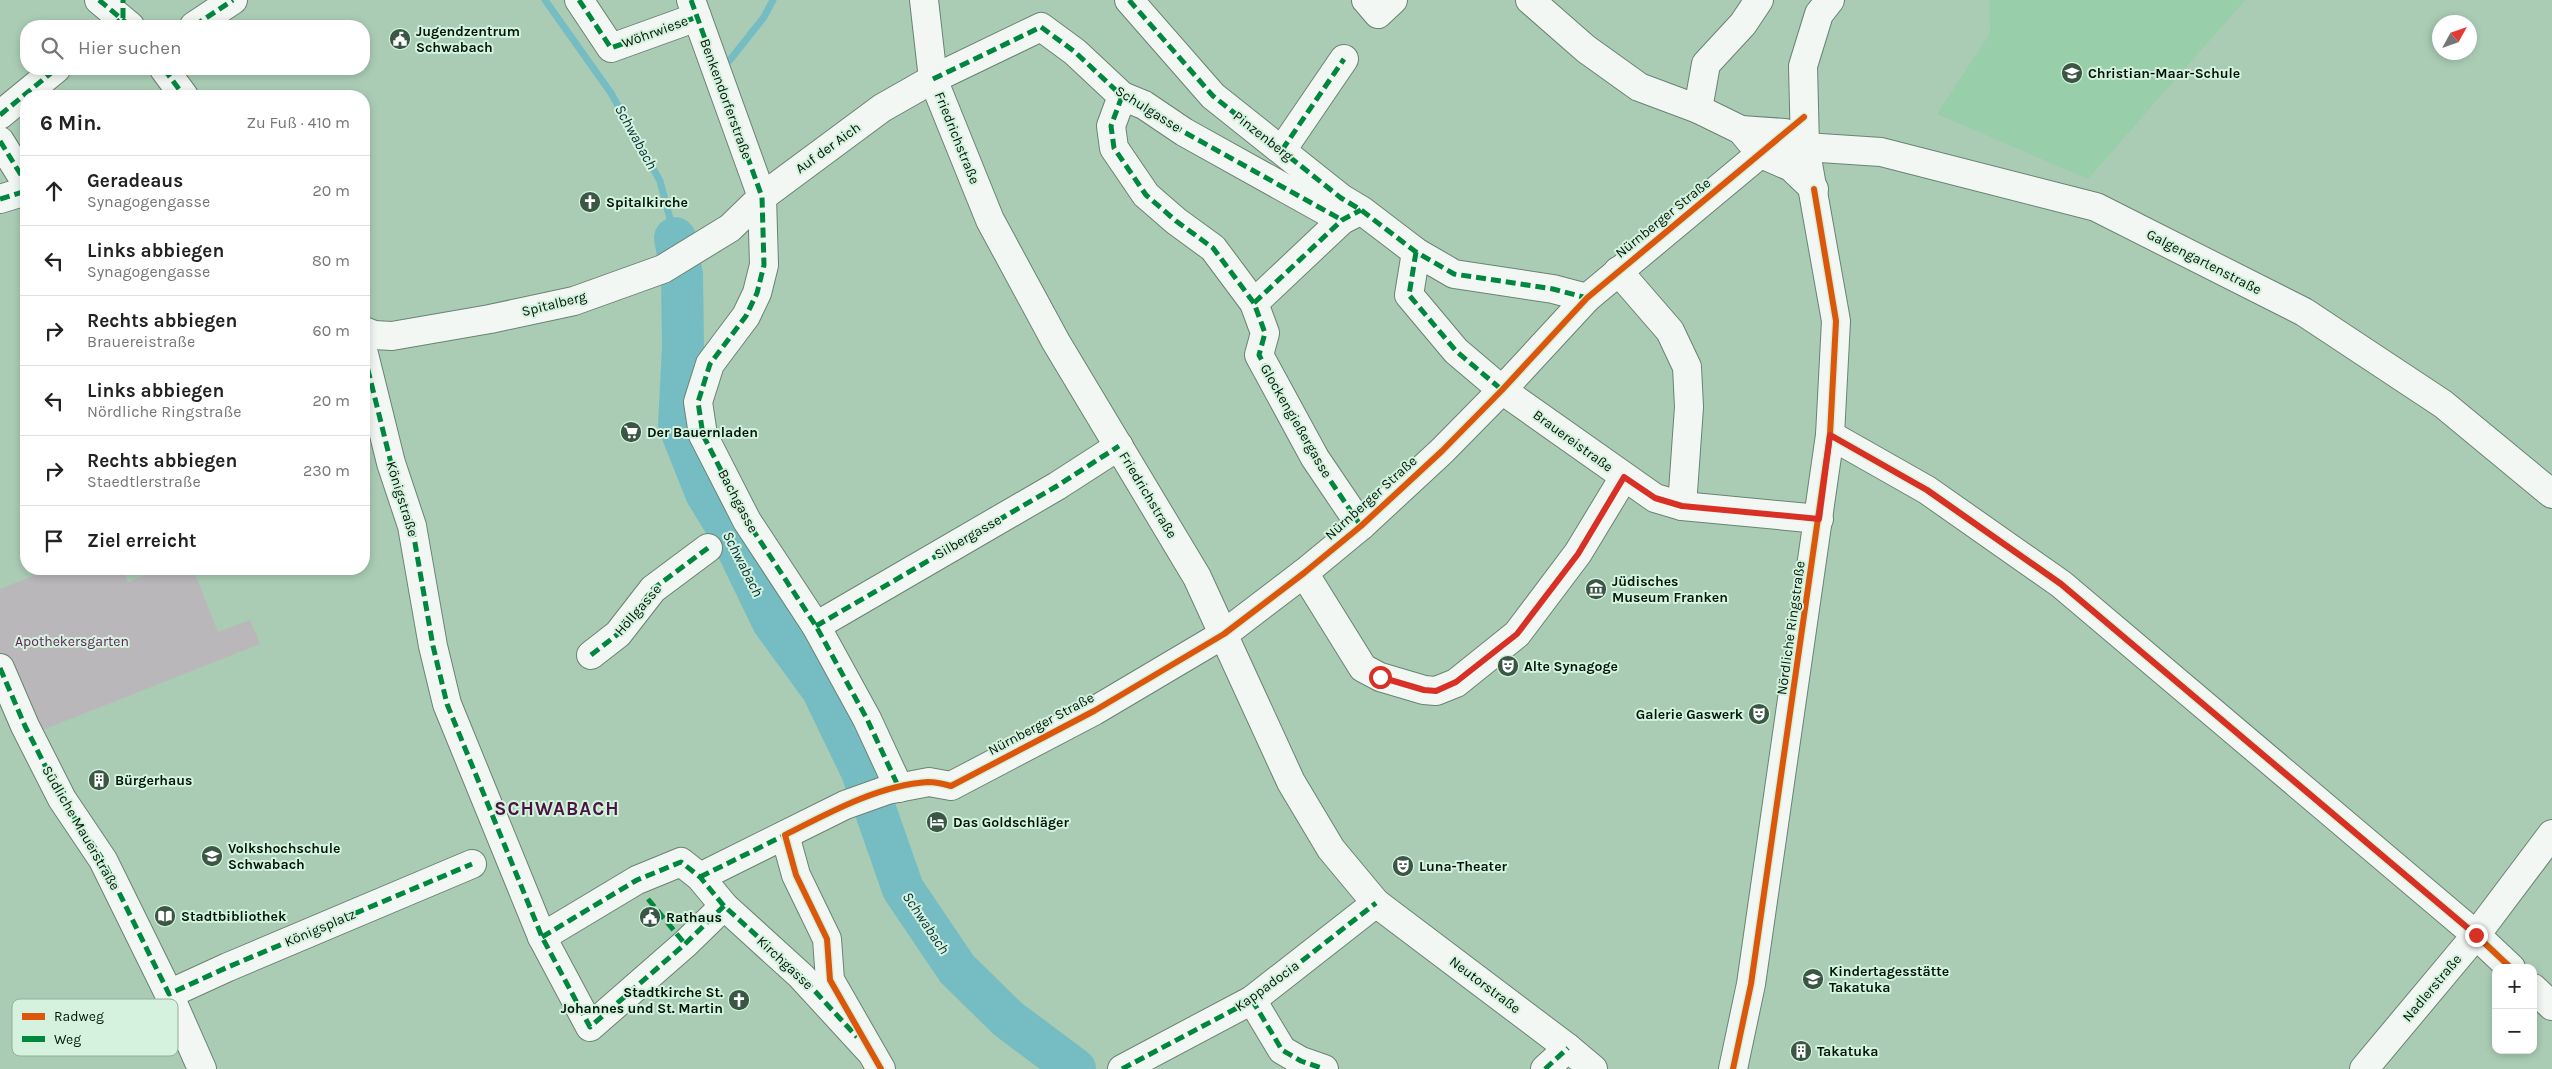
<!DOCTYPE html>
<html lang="de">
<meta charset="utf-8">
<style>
body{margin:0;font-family:Karla,sans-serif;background:#f6f6f6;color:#222}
.controls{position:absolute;right:15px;bottom:15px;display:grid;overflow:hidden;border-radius:10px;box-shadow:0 2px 8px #0003}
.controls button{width:45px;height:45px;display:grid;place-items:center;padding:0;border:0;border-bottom:1px solid #e0e0e0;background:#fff;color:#222;font:25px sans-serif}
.compass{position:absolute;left:2432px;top:15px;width:45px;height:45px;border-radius:50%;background:#fff;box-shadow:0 2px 8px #0003;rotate:50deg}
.stop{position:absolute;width:15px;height:15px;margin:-11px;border:4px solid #d93025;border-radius:50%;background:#fff}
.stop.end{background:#d93025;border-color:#fff;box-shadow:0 1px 5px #0008}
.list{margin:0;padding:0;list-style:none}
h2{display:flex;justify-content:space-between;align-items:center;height:65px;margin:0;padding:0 20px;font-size:21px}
h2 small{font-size:16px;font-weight:400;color:#767676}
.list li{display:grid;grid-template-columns:32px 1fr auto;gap:15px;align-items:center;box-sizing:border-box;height:70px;padding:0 20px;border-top:1px solid #e0e0e0}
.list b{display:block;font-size:19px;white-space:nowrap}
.list p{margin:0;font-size:16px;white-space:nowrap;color:#767676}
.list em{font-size:16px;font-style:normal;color:#767676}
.icon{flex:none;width:28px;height:28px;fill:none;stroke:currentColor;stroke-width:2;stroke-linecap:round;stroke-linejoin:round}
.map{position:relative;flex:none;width:2552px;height:1069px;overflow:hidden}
.search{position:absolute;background:#fff;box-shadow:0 2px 8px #0003;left:20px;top:20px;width:350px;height:55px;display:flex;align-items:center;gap:12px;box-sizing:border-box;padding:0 18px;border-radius:20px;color:#767676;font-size:19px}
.panel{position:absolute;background:#fff;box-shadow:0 2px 8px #0003;left:20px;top:90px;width:350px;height:485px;border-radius:20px}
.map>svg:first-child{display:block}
</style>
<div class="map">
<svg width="2552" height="1069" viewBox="0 0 2552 1069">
<rect width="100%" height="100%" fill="#aaccb5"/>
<path fill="#98ceaa" d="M 1989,0 L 2245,0 L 2088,179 L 1937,114 L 1990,33 Z"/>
<path fill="#bab7bb" d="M 51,569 L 123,569 L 128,582 L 162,569 L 193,569 L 218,632 L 250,620 L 260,644 L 35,733 L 0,654 L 0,589 Z"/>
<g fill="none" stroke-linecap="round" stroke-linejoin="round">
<g stroke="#76bdc3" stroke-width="7">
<path d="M 545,0 L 611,93 L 660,181 L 675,238"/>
<path d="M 730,60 L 764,17 L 773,0"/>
</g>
<path stroke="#76bdc3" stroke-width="42" d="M 675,238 L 682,275 L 683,346 L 679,425 L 706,493 L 728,529 L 773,622 L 822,689 L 862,772 L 903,889 L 957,969 L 1008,1019 L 1075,1069"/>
<g stroke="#698372" stroke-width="30">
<g id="street">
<path d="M 99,0 L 130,26"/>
<path d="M 579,0 L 611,48 L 697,17"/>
<path d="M 691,0 L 762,197 L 764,265 L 757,293 L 746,316 L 710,364 L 698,402 L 703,435 L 747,521 L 816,626 L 867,719 L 899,788"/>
<path d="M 924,0 L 933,79 L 990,220 L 1056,342 L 1197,577 L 1291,782 L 1331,849 L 1376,903 L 1568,1048 L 1593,1069"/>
<path d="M 1129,0 L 1213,96 L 1341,198 L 1361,210 L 1416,252 L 1454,274 L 1553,289 L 1587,298"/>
<path d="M 1366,0 L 1378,14 L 1393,0"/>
<path d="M 194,26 L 233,0"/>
<path d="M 164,69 L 184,96"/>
<path d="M 1122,96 L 1111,126 L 1114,148 L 1146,195 L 1176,221 L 1213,248 L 1254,303 L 1265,333 L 1259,355 L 1315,458 L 1361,526"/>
<path d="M 1698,109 L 1706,64 L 1743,24 L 1759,0"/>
<path d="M 0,115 L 56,69"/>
<path d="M 0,141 L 26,183"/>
<path d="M 1805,147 L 1881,152 L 2096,207 L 2304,312 L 2443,404 L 2552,494"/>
<path d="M 1282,150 L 1344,59"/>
<path d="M 0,199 L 26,191"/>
<path d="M 1416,252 L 1409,295 L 1456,351 L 1502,390 L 1655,498 L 1682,506 L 1819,519"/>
<path d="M 1618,271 L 1670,331 L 1687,367 L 1689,407 L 1682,506"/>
<path d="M 1254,303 L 1342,220 L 1358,212"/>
<path d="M 364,331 L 374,335 L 392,336 L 490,319 L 574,301 L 663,269 L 730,228 L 762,197 L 882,108 L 933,79 L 1041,27 L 1075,52 L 1122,96 L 1144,105 L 1184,132 L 1342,220"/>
<path d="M 364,354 L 391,463 L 412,526 L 433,646 L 447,704 L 542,937 L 590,1027 L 685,944 L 724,906"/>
<path d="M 1304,573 L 1363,668 L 1380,677 L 1424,690 L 1436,691 L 1456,683 L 1517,634 L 1578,553 L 1624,477"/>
<path d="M 816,626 L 1057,486 L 1119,446"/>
<path d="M 591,655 L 618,634 L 653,589 L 708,548"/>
<path d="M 0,668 L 25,726 L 62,799 L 103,860 L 169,994 L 202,1069"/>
<path d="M 785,835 L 796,875 L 827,939 L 830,980 L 881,1069"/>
<path d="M 700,877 L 845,805 L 887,790 L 929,782 L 951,786 L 1094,711 L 1224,634 L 1304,573 L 1361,526 L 1442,451 L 1502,390 L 1587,298 L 1778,139"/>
<path d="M 542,937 L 637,880 L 681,862 L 700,877 L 724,906 L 801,976 L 869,1050"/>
<path d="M 169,994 L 228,967 L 472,864"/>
<path d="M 1252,1000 L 1282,1050 L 1301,1061 L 1324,1069"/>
<path d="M 1122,1069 L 1252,1000 L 1376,903"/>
<path d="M 1545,1069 L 1568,1048"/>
<path d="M 2364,1069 L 2476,935 L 2552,834"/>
</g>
</g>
<g stroke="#698372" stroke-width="30">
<g id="secondary">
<path d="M 1530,0 L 1586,49 L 1639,87 L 1698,109 L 1741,130 L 1761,154 L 1791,167 L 1814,189"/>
<path d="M 1741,130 L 1785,133 L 1805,147"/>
<path d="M 1830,435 L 1927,490 L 2061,584 L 2476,935 L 2511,968"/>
<path d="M 2533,988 L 2552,1006"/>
</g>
</g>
<g stroke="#698372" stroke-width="30">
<path id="primary" d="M 1733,1069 L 1751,984 L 1830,435 L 1836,321 L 1805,147 L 1803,66 L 1819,14 L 1830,0"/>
</g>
<use href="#street" stroke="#f2f7f4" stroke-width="28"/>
<use href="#secondary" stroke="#f2f7f4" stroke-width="28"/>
<use href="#primary" stroke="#f2f7f4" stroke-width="28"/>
<g stroke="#00873e" stroke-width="5" stroke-dasharray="10 5" stroke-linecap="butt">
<path d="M 99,0 L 130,26"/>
<path d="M 579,0 L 611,48 L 697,17"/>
<path d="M 691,0 L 762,197 L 764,265 L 757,293 L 746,316 L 710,364 L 698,402 L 703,435 L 747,521 L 816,626 L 867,719 L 899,788"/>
<path d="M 1129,0 L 1213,96 L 1341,198 L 1361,210 L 1416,252 L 1454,274 L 1553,289 L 1587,298"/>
<path d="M 123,18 L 123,0"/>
<path d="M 112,26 L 123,18"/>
<path d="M 194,26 L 233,0"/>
<path d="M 164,69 L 184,96"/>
<path d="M 933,79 L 1041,27 L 1075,52 L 1122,96 L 1144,105 L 1184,132 L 1342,220"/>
<path d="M 1122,96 L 1111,126 L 1114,148 L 1146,195 L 1176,221 L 1213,248 L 1254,303 L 1265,333 L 1259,355 L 1315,458 L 1361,526"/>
<path d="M 0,115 L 56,69"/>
<path d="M 0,141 L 26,183"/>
<path d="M 1282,150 L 1344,59"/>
<path d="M 0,199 L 26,191"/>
<path d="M 1416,252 L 1409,295 L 1456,351 L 1502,390"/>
<path d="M 1254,303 L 1342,220 L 1361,210"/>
<path d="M 364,354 L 391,463 L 412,526 L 433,646 L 447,704 L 542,937 L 590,1027 L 685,944 L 724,906"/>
<path d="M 816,626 L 1057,486 L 1119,446"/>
<path d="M 591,655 L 618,634 L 653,589 L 708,548"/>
<path d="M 0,668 L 25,726 L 62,799 L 103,860 L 169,994 L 228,967 L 472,864"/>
<path d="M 700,877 L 785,835"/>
<path d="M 648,899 L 685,944"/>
<path d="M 542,937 L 637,880 L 681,862 L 700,877 L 724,906 L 801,976 L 857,1037"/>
<path d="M 1252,1000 L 1282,1050 L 1301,1061 L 1324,1069"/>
<path d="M 1122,1069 L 1252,1000 L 1376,903"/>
<path d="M 1545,1069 L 1568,1048"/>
</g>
<g stroke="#d4f2dd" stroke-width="9">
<g id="cycleway">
<path d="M 1830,435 L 1927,490 L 2061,584 L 2476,935 L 2511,968"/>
<path d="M 881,1069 L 830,980 L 827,939 L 796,875 L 785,835 C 828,813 879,785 928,782 C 935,782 944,784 951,786 L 1094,711 L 1224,634 L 1304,573 L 1361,526 L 1442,451 L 1502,390 L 1587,298 L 1804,117"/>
<path d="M 1733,1069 L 1751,984 L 1830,435 L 1836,321 L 1814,189"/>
</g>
</g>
<use href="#cycleway" stroke="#dc560c" stroke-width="6"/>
</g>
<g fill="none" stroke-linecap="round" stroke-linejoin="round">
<path stroke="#d93025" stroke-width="6" d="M 1380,677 L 1424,690 L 1436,691 L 1456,682 L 1517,634 L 1578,554 L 1624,477 L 1655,498 L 1682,506 L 1819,519 L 1830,435 L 1927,490 L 2061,584 L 2476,935"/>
</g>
<defs>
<g id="civic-disc" transform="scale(1.125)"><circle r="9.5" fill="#3b5645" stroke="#d4f2dd"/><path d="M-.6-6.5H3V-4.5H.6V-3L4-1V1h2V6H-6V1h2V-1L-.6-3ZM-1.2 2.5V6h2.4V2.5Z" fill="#fff"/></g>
<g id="school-disc" transform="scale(1.125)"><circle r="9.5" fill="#3b5645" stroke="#d4f2dd"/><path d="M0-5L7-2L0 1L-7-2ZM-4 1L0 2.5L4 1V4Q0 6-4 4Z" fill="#fff"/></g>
<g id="church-disc" transform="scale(1.125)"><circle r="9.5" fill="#3b5645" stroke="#d4f2dd"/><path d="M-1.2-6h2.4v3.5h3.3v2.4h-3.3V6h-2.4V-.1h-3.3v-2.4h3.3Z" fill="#fff"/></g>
<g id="supermarket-disc" transform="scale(1.125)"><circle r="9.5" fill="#3b5645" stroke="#d4f2dd"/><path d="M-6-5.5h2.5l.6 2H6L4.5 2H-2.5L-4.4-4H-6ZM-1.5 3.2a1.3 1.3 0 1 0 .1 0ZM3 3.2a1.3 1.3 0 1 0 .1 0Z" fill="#fff"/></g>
<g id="museum-disc" transform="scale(1.125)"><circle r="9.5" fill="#3b5645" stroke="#d4f2dd"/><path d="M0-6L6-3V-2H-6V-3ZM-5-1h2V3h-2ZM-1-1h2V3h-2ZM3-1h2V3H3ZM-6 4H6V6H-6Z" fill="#fff"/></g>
<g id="theatre-disc" transform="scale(1.125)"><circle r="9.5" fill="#3b5645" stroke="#d4f2dd"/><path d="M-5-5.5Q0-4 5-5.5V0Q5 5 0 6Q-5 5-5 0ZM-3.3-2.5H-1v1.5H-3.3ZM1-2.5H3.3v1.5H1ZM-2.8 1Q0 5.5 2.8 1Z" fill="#fff"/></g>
<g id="building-disc" transform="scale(1.125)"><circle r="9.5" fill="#3b5645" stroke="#d4f2dd"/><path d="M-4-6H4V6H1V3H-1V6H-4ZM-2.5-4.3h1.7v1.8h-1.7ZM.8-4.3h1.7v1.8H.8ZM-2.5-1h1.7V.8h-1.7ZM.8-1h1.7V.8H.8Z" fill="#fff"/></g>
<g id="hotel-disc" transform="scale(1.125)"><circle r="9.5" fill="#3b5645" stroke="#d4f2dd"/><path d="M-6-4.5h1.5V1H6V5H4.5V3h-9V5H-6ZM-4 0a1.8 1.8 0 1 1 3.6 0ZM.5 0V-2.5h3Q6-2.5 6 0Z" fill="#fff"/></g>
<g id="university-disc" transform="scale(1.125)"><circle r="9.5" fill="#3b5645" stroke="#d4f2dd"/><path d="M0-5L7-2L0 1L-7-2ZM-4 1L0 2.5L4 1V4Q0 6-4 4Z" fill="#fff"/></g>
<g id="library-disc" transform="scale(1.125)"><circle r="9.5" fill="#3b5645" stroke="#d4f2dd"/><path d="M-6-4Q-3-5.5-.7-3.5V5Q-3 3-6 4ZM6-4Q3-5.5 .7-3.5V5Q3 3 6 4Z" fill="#fff"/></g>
</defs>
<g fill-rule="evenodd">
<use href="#civic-disc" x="400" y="39"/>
<use href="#school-disc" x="2072" y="73"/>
<use href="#church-disc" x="590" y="202"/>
<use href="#supermarket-disc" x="631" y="432"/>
<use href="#museum-disc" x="1596" y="589"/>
<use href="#theatre-disc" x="1508" y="666"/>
<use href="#theatre-disc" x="1759" y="714"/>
<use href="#building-disc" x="99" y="780"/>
<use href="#hotel-disc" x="937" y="822"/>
<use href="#university-disc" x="212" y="856"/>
<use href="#theatre-disc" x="1403" y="866"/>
<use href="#library-disc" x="165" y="916"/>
<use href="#civic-disc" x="650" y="917"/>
<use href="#school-disc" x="1813" y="979"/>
<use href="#church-disc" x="739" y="1000"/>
<use href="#building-disc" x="1801" y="1051"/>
</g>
<g text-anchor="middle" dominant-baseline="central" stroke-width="4" stroke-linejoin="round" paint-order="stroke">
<g font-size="14" font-weight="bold" fill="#001608" stroke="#d4f2dd" text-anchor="start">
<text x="416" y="31">Jugendzentrum<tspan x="416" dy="16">Schwabach</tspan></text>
<text x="2088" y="73">Christian-Maar-Schule</text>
<text x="606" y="202">Spitalkirche</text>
<text x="647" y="432">Der Bauernladen</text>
<text x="1612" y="581">Jüdisches<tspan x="1612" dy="16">Museum Franken</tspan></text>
<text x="1524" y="666">Alte Synagoge</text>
<text x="1743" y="714" text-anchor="end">Galerie Gaswerk</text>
<text x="115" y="780">Bürgerhaus</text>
<text x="953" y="822">Das Goldschläger</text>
<text x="228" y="848">Volkshochschule<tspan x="228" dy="16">Schwabach</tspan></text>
<text x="1419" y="866">Luna-Theater</text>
<text x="181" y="916">Stadtbibliothek</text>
<text x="666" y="917">Rathaus</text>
<text x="1829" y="971">Kindertagesstätte<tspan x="1829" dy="16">Takatuka</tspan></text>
<text x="723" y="992" text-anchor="end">Stadtkirche St.<tspan x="723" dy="16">Johannes und St. Martin</tspan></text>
<text x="1817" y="1051">Takatuka</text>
</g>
<g font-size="14" fill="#001608" stroke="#d4f2dd">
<text transform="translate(655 32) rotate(-20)">Wöhrwiese</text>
<text transform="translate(726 99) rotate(70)">Benkendorferstraße</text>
<text transform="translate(1148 109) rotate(32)">Schulgasse</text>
<text transform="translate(1263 136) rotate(38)">Pinzenberg</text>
<text transform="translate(957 138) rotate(68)">Friedrichstraße</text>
<text transform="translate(828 148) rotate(-36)">Auf der Aich</text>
<text transform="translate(1663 218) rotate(-39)">Nürnberger Straße</text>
<text transform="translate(2204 262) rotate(27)">Galgengartenstraße</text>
<text transform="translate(554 304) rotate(-14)">Spitalberg</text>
<text transform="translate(1296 421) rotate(60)">Glockengießergasse</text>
<text transform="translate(1573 441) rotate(36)">Brauereistraße</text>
<text transform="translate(1148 495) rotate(59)">Friedrichstraße</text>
<text transform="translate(1371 498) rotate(-42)">Nürnberger Straße</text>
<text transform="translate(402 499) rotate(73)">Königstraße</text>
<text transform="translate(738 501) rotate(62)">Bachgasse</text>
<text transform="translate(968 537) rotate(-30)">Silbergasse</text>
<text transform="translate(638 610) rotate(-49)">Höllgasse</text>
<text transform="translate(1791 628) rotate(-82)">Nördliche Ringstraße</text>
<text transform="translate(1041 724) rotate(-28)">Nürnberger Straße</text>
<text transform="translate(81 828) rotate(60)">Südliche Mauerstraße</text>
<text transform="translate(320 928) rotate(-23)">Königsplatz</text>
<text transform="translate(785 963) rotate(43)">Kirchgasse</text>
<text transform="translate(1485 985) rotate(37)">Neutorstraße</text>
<text transform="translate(1267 986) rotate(-36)">Kappadocia</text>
<text transform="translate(2432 988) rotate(-50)">Nadlerstraße</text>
</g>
<g font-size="14" fill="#632158" stroke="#d4f2dd">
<text x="72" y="641">Apothekersgarten</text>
</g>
<g font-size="15" font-style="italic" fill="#043038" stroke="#d4f2dd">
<text transform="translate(636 137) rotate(61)">Schwabach</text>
<text transform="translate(743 564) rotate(63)">Schwabach</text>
<text transform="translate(926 923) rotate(56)">Schwabach</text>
</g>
<g font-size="19" font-weight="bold" letter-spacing="1" fill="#491441" stroke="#d4f2dd">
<text x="557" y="809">SCHWABACH</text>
</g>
</g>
<rect x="12" y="999" width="166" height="57" rx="8" fill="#d4f2dd" stroke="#94b09d" stroke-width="1"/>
<rect x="22" y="1013" width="23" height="7" fill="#dc560c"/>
<rect x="22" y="1036" width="23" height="6" fill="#00873e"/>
<g font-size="14" fill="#001608">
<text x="54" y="1021">Radweg</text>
<text x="54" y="1044">Weg</text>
</g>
</svg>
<div class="controls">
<button>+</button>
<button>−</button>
</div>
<svg class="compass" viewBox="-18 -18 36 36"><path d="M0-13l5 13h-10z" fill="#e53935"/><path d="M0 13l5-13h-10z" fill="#767676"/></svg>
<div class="stop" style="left:1380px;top:677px"></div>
<div class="stop end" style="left:2476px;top:935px"></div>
<div class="search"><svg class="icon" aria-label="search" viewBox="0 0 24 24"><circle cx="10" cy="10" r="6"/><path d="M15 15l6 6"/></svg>Hier suchen</div>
<section class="panel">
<h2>6 Min.<small>Zu Fuß · 410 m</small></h2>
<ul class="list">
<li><svg class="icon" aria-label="ahead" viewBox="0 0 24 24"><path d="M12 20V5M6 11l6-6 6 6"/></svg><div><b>Geradeaus</b><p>Synagogengasse</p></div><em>20 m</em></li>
<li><svg class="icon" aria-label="left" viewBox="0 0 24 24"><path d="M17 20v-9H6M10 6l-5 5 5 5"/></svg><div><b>Links abbiegen</b><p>Synagogengasse</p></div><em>80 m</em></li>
<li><svg class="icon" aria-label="right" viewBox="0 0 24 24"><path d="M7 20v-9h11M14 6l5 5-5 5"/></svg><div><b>Rechts abbiegen</b><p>Brauereistraße</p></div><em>60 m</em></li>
<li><svg class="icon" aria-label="left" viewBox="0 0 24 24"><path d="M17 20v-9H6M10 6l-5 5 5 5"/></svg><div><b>Links abbiegen</b><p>Nördliche Ringstraße</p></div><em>20 m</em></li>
<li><svg class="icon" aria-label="right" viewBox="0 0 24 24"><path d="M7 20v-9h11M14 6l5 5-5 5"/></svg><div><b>Rechts abbiegen</b><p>Staedtlerstraße</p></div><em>230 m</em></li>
<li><svg class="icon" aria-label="arrive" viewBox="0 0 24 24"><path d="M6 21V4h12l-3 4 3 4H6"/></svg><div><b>Ziel erreicht</b></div></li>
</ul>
</section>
</div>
